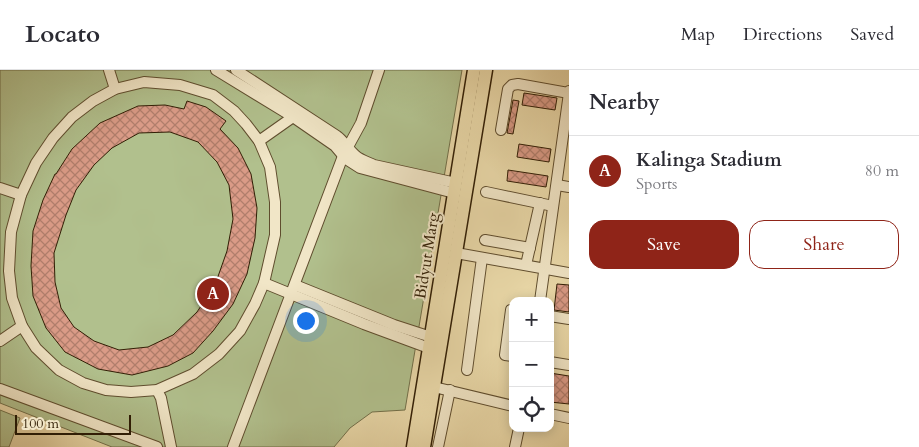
<!DOCTYPE html>
<meta charset="utf-8">
<style>
body{margin:0;font-family:Cardo,serif;background:#f7f7f7;color:#2b2b33}
.controls{position:absolute;right:15px;bottom:15px;display:grid;overflow:hidden;border-radius:10px;box-shadow:0 2px 12px #0003}
.controls button{width:45px;height:45px;display:grid;place-items:center;padding:0;border:0;border-bottom:1px solid #e1e1e2;background:#fff;color:#2b2b33;font:25px sans-serif}
.scale{position:absolute;left:15px;bottom:12px;width:116px;box-sizing:border-box;padding-left:5px;border:2px solid #311e05;border-top:0;font-size:14px;line-height:18px;white-space:nowrap;color:#311e05;-webkit-text-stroke:4px #f1e6c7;paint-order:stroke}
.you{position:absolute;left:305px;top:250px;width:18px;height:18px;margin:-12px;border:4px solid #fff;border-radius:50%;background:#1a73e8;box-shadow:0 0 0 8px #1a73e833}
.badge{display:grid;place-items:center;width:32px;height:32px;border-radius:50%;background:#8f2418;color:#fff;font-size:16px;font-weight:700}
.pin{position:absolute;translate:-50% -50%;border:2px solid #fff;box-shadow:0 1px 5px #0006}
.list{margin:0;padding:0;list-style:none}
h2{display:flex;justify-content:space-between;align-items:center;height:65px;margin:0;padding:0 20px;font-size:21px}
h2 small{font-size:16px;font-weight:400;color:#7c7c81}
.list li{display:grid;grid-template-columns:32px 1fr auto;gap:15px;align-items:center;box-sizing:border-box;height:70px;padding:0 20px;border-top:1px solid #e1e1e2}
.list b{display:block;font-size:19px;white-space:nowrap}
.list p{margin:0;font-size:16px;white-space:nowrap;color:#7c7c81}
.list em{font-size:16px;font-style:normal;color:#7c7c81}
.actions{display:flex;gap:10px;padding:15px 20px}
.actions a{flex:1;padding:11px 0;border:1px solid #8f2418;border-radius:15px;text-align:center;font-size:18px;color:#8f2418}
.actions .main{background:#8f2418;color:#fff}
.icon{flex:none;width:28px;height:28px;fill:none;stroke:currentColor;stroke-width:2;stroke-linecap:round;stroke-linejoin:round}
.map{position:relative;flex:none;width:569px;height:377px;overflow:hidden}
header{display:flex;align-items:center;gap:30px;box-sizing:border-box;height:70px;padding:0 25px;background:#fff;border-bottom:1px solid #e1e1e2}
header strong{font-size:24px}
nav{display:flex;gap:28px;margin-inline-start:auto;font-size:18px}
main{display:flex}
aside{flex:1;background:#fff}
.map>svg:first-child{display:block}
</style>
<header>
<strong>Locato</strong>
<nav><a>Map</a><a>Directions</a><a>Saved</a></nav>
</header>
<main>
<div class="map">
<svg width="569" height="377" viewBox="0 0 569 377">
<defs>
<pattern id="building-cross-hatch" width="8" height="8" patternUnits="userSpaceOnUse" patternTransform="scale(1.25)"><rect width="8" height="8" fill="#da9b87"/><path d="M0 0l8 8M0 8l8-8" fill="none" stroke="#b17e6c"/></pattern>
</defs>
<rect width="100%" height="100%" fill="#ead9a9"/>
<filter id="stains"><feTurbulence type="fractalNoise" baseFrequency=".004" numOctaves="4"/><feColorMatrix values="0 0 0 0 .2 0 0 0 0 .09 0 0 0 0 .02 0 0 0 .5 -.17"/></filter>
<radialGradient id="worn" r=".72"><stop offset=".6" stop-color="#630" stop-opacity="0"/><stop offset="1" stop-color="#630" stop-opacity=".3"/></radialGradient>
<g fill="#b1c08d" stroke="#716f49">
<path d="M 0,0 L 462,0 L 405,340 L 372,342 L 350,358 L 334,377 L 112,377 L 0,333 Z"/>
<path d="M 0,340 L 20,348 L 9,377 L 0,377 Z"/>
</g>
<g fill="url(#building-cross-hatch)" stroke="#311e05" fill-rule="evenodd">
<path d="M 524,23 L 557,28 L 555,40 L 522,35 Z"/>
<path d="M 513,30 L 519,31 L 513,64 L 507,63 Z"/>
<path d="M 187,31 L 206,37 L 226,51 L 220,59 L 238,78 L 251,104 L 257,138 L 255,168 L 247,204 L 233,234 L 213,261 L 193,283 L 168,296 L 132,305 L 98,299 L 65,282 L 46,258 L 33,226 L 31,196 L 33,161 L 43,130 L 55,104 L 56,104 L 72,79 L 100,53 L 138,36 L 165,35 L 184,39 ZM 170,62 L 198,72 L 217,92 L 229,115 L 233,149 L 227,181 L 215,215 L 197,242 L 173,265 L 148,277 L 119,280 L 94,271 L 74,257 L 61,238 L 55,212 L 54,183 L 66,145 L 76,120 L 94,95 L 112,78 L 139,63 Z"/>
<path d="M 519,74 L 551,79 L 549,92 L 517,87 Z"/>
<path d="M 508,100 L 548,106 L 546,117 L 507,111 Z"/>
<path d="M 557,214 L 569,215 L 569,242 L 554,240 Z"/>
<path d="M 550,303 L 569,306 L 569,334 L 550,332 Z"/>
</g>
<g fill="none" stroke-linecap="round" stroke-linejoin="round">
<g stroke="#5f4d2e" stroke-width="12">
<g id="minor">
<path d="M 109,0 L 115,19"/>
<path d="M 216,0 L 293,47 L 335,76 L 346,89 L 360,98 L 454,123"/>
<path d="M 236,0 L 337,66 C 344,71 348,79 355,85 C 360,90 368,92 374,95 L 456,113"/>
<path d="M 144,12 L 180,15 L 213,25 L 234,41 L 246,54 L 259,71 L 270,97 L 275,132 L 275,165 L 264,213 L 255,234 L 240,261 L 219,284 L 193,304 L 157,320 L 131,322 L 106,320 L 83,313 L 59,300 L 36,278 L 22,256 L 12,228 L 9,201 L 11,162 L 21,125 L 36,93 L 53,68 L 72,47 L 93,31 L 115,19 Z"/>
<path d="M 501,60 L 508,19 L 512,15 L 518,14 L 569,23 L 569,21"/>
<path d="M 259,71 L 293,47"/>
<path d="M 557,115 L 569,117"/>
<path d="M 0,118 L 21,125"/>
<path d="M 486,122 L 553,136"/>
<path d="M 485,170 L 530,178"/>
<path d="M 456,183 L 569,203"/>
<path d="M 526,195 L 540,133"/>
<path d="M 264,213 L 364,254 L 429,278"/>
<path d="M 295,215 L 394,255 L 431,267"/>
<path d="M 540,231 L 569,23"/>
<path d="M 513,240 L 511,240 L 505,285 L 513,286"/>
<path d="M 550,246 L 569,249"/>
<path d="M 0,271 L 22,256"/>
<path d="M 550,292 L 569,295"/>
<path d="M 467,300 L 482,188"/>
<path d="M 434,317 L 513,336"/>
<path d="M 0,319 L 157,377"/>
<path d="M 157,320 L 161,328 L 171,377"/>
<path d="M 550,344 L 569,348"/>
<path d="M 233,377 L 343,86 L 361,53 L 379,0"/>
<path d="M 438,377 L 450,320"/>
<path d="M 515,377 L 519,358"/>
</g>
</g>
<g stroke="#311e05" stroke-width="15">
<g id="major">
<path d="M 413,377 L 474,0"/>
<path d="M 424,377 L 486,0"/>
</g>
</g>
<use href="#minor" stroke="#f1e6c7" stroke-width="10"/>
<use href="#major" stroke="#ead9a9" stroke-width="12"/>
</g>
<g text-anchor="middle" dominant-baseline="central" stroke-width="4" stroke-linejoin="round" paint-order="stroke">
<g font-size="16" fill="#311e05" stroke="#f1e6c7">
<text transform="translate(427 186) rotate(-81)">Bidyut Marg</text>
</g>
</g>
<rect width="100%" height="100%" filter="url(#stains)"/>
<rect width="100%" height="100%" fill="url(#worn)"/>
</svg>
<div class="controls">
<button>+</button>
<button>−</button>
<button><svg class="icon" aria-label="locate" viewBox="0 0 24 24"><circle cx="12" cy="12" r="6"/><path d="M12 2v4M12 18v4M2 12h4M18 12h4"/></svg></button>
</div>
<div class="scale">100 m</div>
<div class="you"></div>
<div class="pin badge" style="left:213px;top:224px">A</div>
</div>
<aside>
<h2>Nearby<small></small></h2>
<ul class="list">
<li><span class="badge">A</span><div><b>Kalinga Stadium</b><p>Sports</p></div><em>80 m</em></li>
</ul>
<div class="actions"><a class="main">Save</a><a>Share</a></div>
</aside>
</main>
